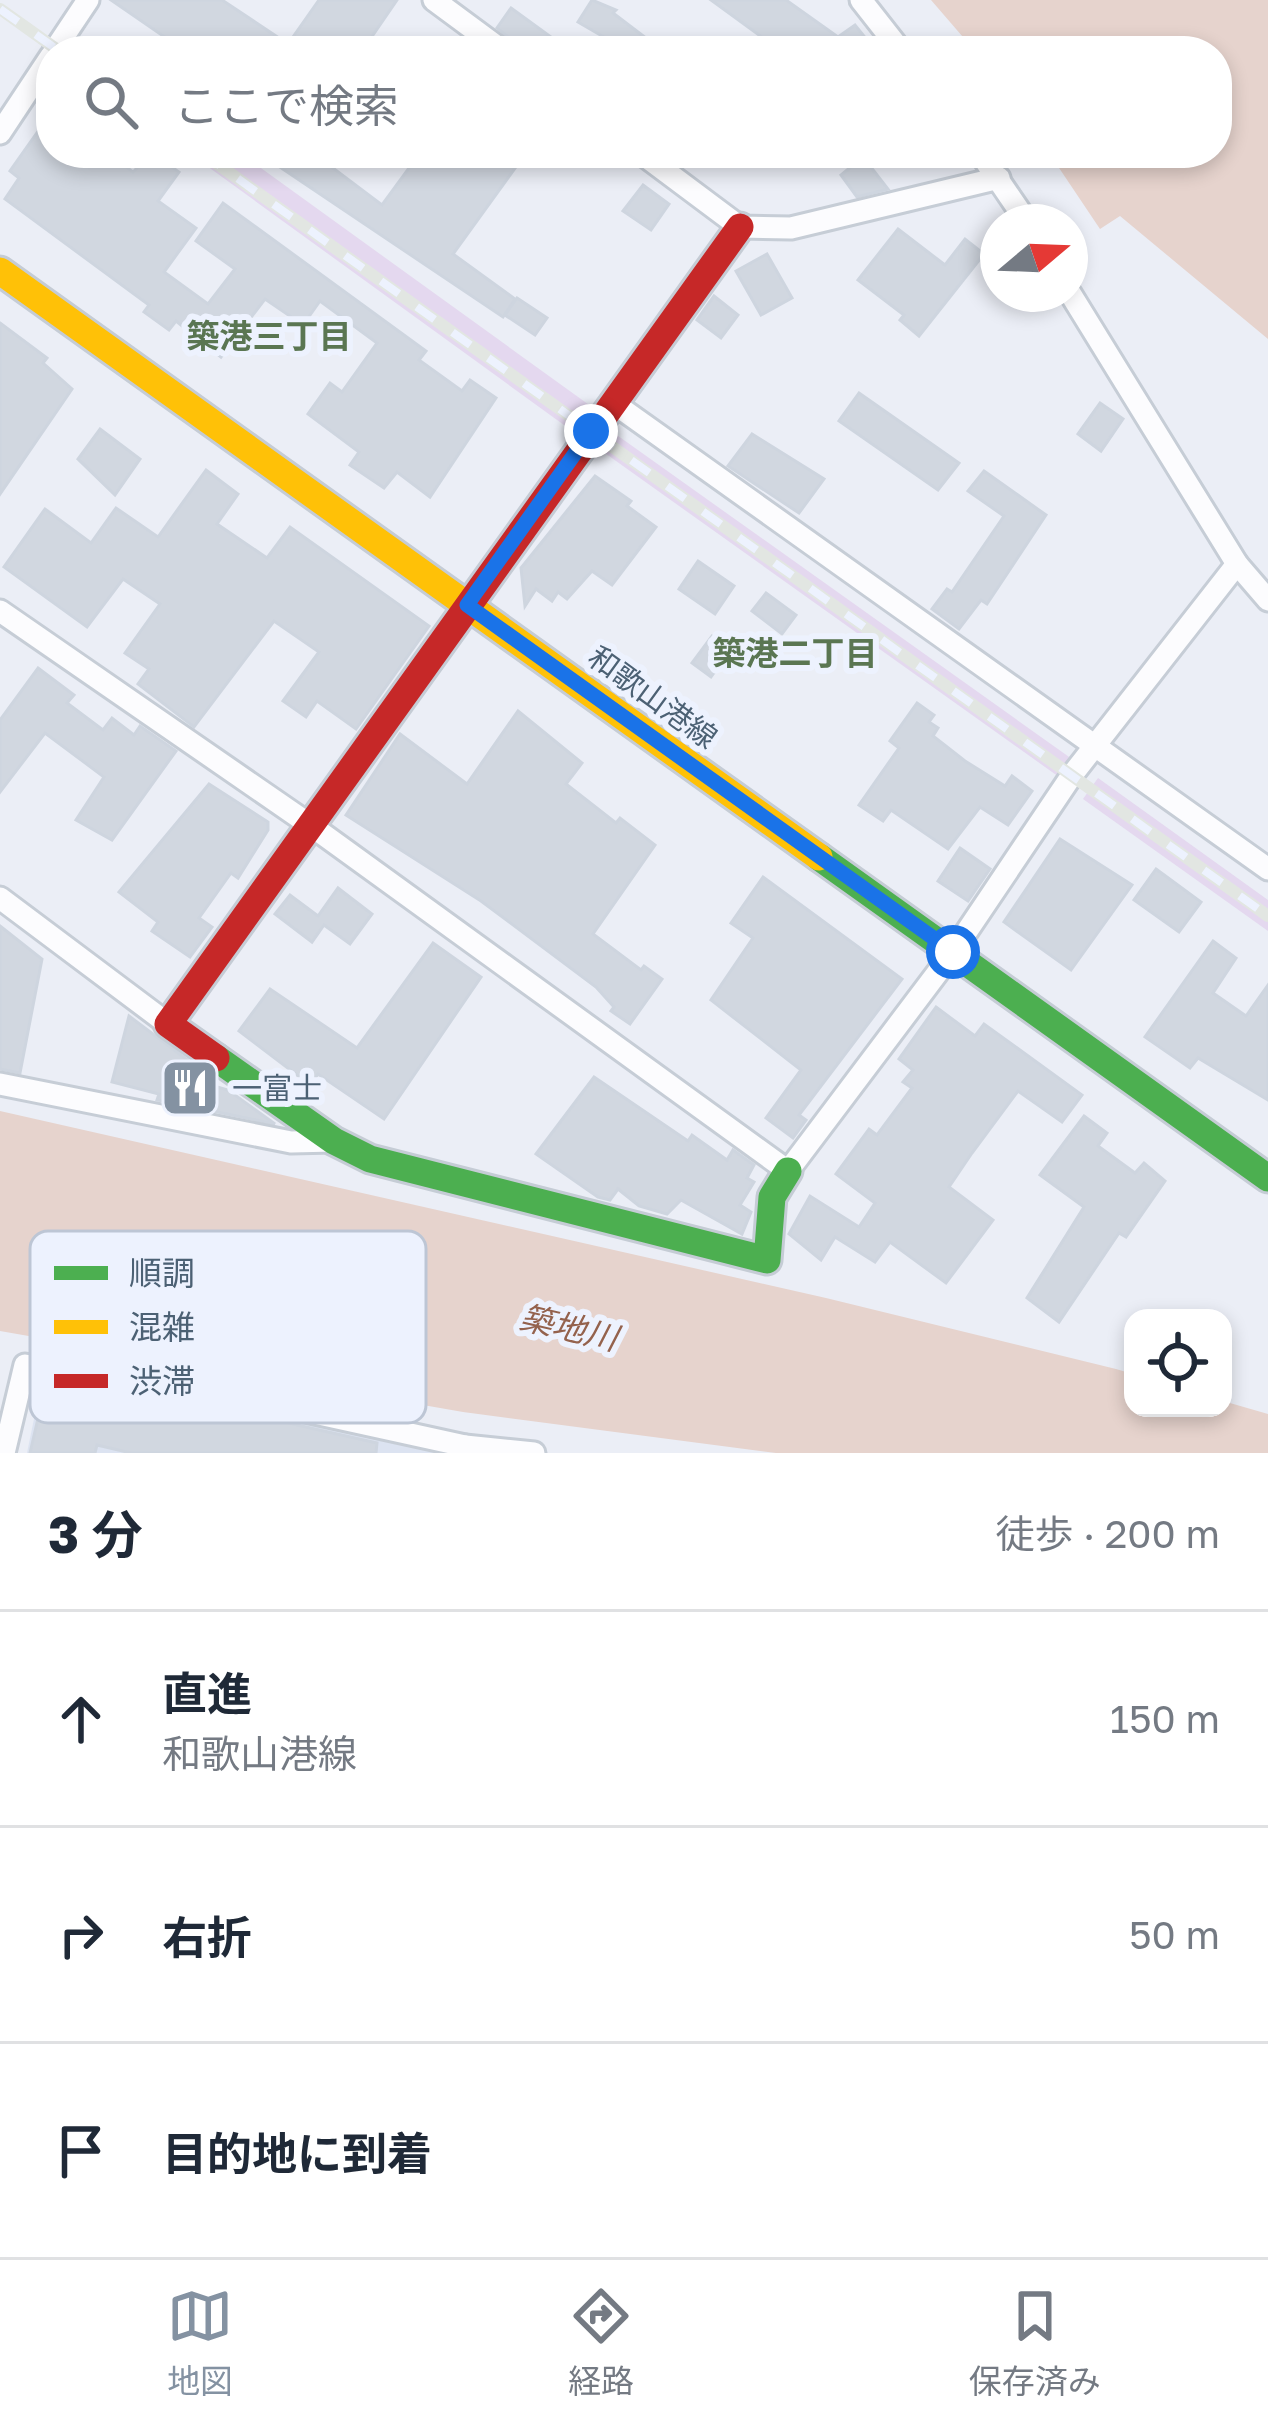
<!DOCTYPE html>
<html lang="ja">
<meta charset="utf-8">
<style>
body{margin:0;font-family:"Golos Text","Noto Sans JP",sans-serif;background:#f2f2f3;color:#1f2937}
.controls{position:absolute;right:36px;bottom:36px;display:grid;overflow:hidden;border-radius:24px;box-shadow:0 6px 18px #0003}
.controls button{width:108px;height:108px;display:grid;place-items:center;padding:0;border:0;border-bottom:3px solid #e0e1e3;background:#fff;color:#1f2937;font:60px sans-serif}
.compass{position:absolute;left:980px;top:204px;width:108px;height:108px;border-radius:50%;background:#fff;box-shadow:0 6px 18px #0003;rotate:71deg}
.stop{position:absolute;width:36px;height:36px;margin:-27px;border:9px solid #1a73e8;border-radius:50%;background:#fff}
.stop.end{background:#1a73e8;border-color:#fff;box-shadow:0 3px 12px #0008}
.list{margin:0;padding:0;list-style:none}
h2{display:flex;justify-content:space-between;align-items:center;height:156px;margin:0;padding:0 48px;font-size:51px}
h2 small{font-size:39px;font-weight:400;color:#747a83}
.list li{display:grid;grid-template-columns:78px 1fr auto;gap:36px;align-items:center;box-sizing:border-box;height:216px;padding:0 48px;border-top:3px solid #e0e1e3}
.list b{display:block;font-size:45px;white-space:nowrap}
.list p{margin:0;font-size:39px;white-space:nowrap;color:#747a83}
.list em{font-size:39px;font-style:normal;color:#747a83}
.icon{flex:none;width:66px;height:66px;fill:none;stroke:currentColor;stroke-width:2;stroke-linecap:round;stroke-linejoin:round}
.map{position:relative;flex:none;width:1268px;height:1453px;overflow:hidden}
.search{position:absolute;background:#fff;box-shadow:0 6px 18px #0003;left:36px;right:36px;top:36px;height:132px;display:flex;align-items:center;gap:30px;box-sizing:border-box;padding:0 42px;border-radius:48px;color:#747a83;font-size:45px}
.sheet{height:804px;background:#fff}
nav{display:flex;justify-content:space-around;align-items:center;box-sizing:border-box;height:168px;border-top:3px solid #e0e1e3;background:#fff;font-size:33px;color:#747a83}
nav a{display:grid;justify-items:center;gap:6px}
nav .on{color:#8492a2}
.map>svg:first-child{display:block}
</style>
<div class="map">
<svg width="1268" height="1453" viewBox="0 0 1268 1453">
<rect width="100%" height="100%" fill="#ebeef6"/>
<g fill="#dce3f1">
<path d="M 42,1380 L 174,1398 L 163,1453 L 27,1453 Z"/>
<path d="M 211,1405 L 428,1441 L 434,1453 L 192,1453 L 199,1413 Z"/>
</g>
<g fill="#e4d8ef">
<path d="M 189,153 L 240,153 L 592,407 L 575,433 Z"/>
<path d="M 614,433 L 1072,759 L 1059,777 L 602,451 Z"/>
<path d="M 1098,778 L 1268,900 L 1268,931 L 1083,799 Z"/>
</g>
<g fill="#e6d3cd">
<path d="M 931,0 L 1268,0 L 1268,339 L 1120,216 L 1100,229 L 1049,153 L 1217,153 L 1217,51 L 975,51 Z"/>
<path d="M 0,1111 L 826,1298 L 1116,1369 L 1133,1374 L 1133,1408 L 1223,1408 L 1223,1401 L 1268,1414 L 1268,1453 L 776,1453 L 463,1412 L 0,1331 Z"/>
</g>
<g fill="#d1d7e0" stroke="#ced5df" stroke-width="3">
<path d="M 111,0 L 222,0 L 288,44 L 319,0 L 397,0 L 362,51 L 185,51 Z"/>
<path d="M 592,0 L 616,10 L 613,13 L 663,51 L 628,51 L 578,22 Z"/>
<path d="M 711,0 L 786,0 L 838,37 L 855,25 L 876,51 L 764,51 L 770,43 Z"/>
<path d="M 511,8 L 551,37 L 541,51 L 526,51 L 497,28 Z"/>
<path d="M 51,113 L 51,153 L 107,153 L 133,172 L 152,153 L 179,172 L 158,201 L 196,228 L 164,272 L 208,304 L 235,269 L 196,241 L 223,203 L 426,351 L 419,360 L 462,391 L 470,380 L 496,398 L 430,497 L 397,472 L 384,488 L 350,465 L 359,452 L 308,414 L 330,383 L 342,392 L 377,343 L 320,301 L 303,325 L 265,299 L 221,357 L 176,321 L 169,330 L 144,312 L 149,305 L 5,199 L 19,178 L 10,171 Z"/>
<path d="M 259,153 L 313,153 L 382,205 L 420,153 L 526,153 L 453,254 L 515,299 L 503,317 Z"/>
<path d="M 863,157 L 888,189 L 857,197 L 841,175 Z"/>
<path d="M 643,185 L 669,204 L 651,230 L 623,211 Z"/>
<path d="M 898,229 L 945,265 L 965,239 L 984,254 L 919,336 L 900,320 L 904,315 L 858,280 Z"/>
<path d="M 767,254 L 792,298 L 761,315 L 736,271 Z"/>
<path d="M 714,296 L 738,315 L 721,338 L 697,320 Z"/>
<path d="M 517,298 L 547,318 L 535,335 L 505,315 Z"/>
<path d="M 0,323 L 47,358 L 43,363 L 72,389 L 0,494 Z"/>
<path d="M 859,393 L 959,463 L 938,490 L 839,421 Z"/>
<path d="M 1100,403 L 1123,419 L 1101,451 L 1078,434 Z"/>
<path d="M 100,429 L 140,459 L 115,495 L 78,459 Z"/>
<path d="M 752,434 L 824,479 L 799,513 L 728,466 Z"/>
<path d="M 206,470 L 238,494 L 217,524 L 267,558 L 290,527 L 429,626 L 356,729 L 317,701 L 306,717 L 283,701 L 319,652 L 274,621 L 194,727 L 138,684 L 149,669 L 125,653 L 160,604 L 123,579 L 87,627 L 4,567 L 45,509 L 91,543 L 116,508 L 158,537 Z"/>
<path d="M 984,471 L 1046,515 L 987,604 L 981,600 L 959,629 L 932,609 L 947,589 L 952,592 L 1004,516 L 968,491 Z"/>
<path d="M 595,476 L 631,501 L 627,506 L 656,527 L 612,585 L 592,571 L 567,599 L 558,592 L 552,601 L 536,589 L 525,606 L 521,568 Z"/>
<path d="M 698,561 L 734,586 L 715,614 L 679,589 Z"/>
<path d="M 766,593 L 796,615 L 782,634 L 752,611 Z"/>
<path d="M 712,636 L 731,649 L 711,677 L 692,663 Z"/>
<path d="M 38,668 L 74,695 L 67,703 L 103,730 L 112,718 L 134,735 L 140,726 L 176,751 L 112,840 L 76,820 L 104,777 L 45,733 L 0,792 L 0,720 Z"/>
<path d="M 917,703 L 934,715 L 929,722 L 938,728 L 933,736 L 965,761 L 1005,786 L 1012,776 L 1032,791 L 1008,825 L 980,807 L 948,849 L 891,810 L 883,821 L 859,805 L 899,748 L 890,741 Z"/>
<path d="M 518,711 L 582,763 L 566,784 L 616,823 L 620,818 L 655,845 L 593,934 L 641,970 L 644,966 L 662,979 L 630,1024 L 611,1011 L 614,1007 L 596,987 L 481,901 L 346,815 L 400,734 L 467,784 Z"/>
<path d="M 209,784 L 268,822 L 268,830 L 238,878 L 231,873 L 199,918 L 212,927 L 190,957 L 152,931 L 158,922 L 119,892 Z"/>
<path d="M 1060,839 L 1132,885 L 1071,970 L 1004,922 Z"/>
<path d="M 960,848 L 990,869 L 968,901 L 938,881 Z"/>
<path d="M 1156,869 L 1201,902 L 1179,932 L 1134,900 Z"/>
<path d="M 763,877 L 902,979 L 799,1115 L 806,1120 L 793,1138 L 766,1118 L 801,1070 L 711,1000 L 753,938 L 731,923 Z"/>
<path d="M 338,888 L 372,914 L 350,944 L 324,925 L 312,942 L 275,914 L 290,895 L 318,916 Z"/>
<path d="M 0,926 L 42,959 L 20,1073 L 0,1069 Z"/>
<path d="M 1213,941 L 1236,958 L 1213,993 L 1246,1016 L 1268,985 L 1268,1100 L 1198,1058 L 1190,1068 L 1145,1037 Z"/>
<path d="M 433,943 L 481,977 L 384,1119 L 318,1074 L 310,1085 L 239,1031 L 270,989 L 357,1048 Z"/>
<path d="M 936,1007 L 975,1036 L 984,1024 L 1082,1095 L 1062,1122 L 1018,1091 L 972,1153 L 949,1187 L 993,1220 L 946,1283 L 890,1242 L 875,1262 L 835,1237 L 821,1260 L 789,1234 L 810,1196 L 859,1227 L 875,1203 L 836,1174 L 869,1129 L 877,1135 L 912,1088 L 903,1082 L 913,1070 L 899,1059 Z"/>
<path d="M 129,1016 L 210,1077 L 207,1084 L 228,1090 L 275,1124 L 164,1101 L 157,1100 L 159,1094 L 112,1082 Z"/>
<path d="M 594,1077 L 688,1141 L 692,1135 L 727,1160 L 733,1150 L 754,1165 L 747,1178 L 754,1182 L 740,1205 L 751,1212 L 742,1234 L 681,1200 L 667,1214 L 639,1206 L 618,1189 L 610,1200 L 598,1197 L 536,1154 Z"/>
<path d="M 1084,1116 L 1107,1133 L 1098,1146 L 1135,1173 L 1144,1163 L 1165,1181 L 1126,1237 L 1119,1233 L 1059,1322 L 1027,1298 L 1084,1207 L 1040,1175 Z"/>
<path d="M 46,1384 L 85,1391 L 82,1403 L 133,1413 L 136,1398 L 245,1421 L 246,1415 L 275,1420 L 377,1443 L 376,1453 L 131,1453 L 97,1445 L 95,1453 L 30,1453 Z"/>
</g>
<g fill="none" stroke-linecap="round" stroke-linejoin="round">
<g stroke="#c6cdd6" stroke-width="27">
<g id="street">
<path d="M 434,0 L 503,51"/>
<path d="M 861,0 L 901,51"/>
<path d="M 54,51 L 88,0"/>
<path d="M 0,133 L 51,56"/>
<path d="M 641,153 L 740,227 L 791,228 L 999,178"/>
<path d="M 980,153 L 1027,222"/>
<path d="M 1070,293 L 1237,564 L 1268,600"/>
<path d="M 612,402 L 1268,869"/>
<path d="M 0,611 L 313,827 L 788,1171 L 953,952 L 1072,775 L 1237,564"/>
<path d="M 0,898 L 168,1024"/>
<path d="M 0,1084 L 291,1142 L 334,1141"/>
<path d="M 465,1446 L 534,1453"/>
<path d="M 4,1453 L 25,1365 L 278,1405 L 465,1446 L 464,1453"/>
</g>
</g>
<g stroke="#c5ccd5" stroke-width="33">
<g id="fast">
<path d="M 819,857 L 1268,1178"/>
<path d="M 216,1058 L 334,1141 L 370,1159 L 767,1260 L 772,1197 L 788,1171"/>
</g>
</g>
<g stroke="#c5ccd5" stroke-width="33">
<path id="slow" d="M 0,271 L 819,857"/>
</g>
<g stroke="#c5ccd5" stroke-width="33">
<path id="jam" d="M 216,1058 L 168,1024 L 740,227"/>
</g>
<use href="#street" stroke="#fcfcfe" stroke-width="21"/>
<use href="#fast" stroke="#4caf50" stroke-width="27"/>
<use href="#slow" stroke="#ffc107" stroke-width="27"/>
<use href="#jam" stroke="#c62828" stroke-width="27"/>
<g stroke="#e2e6e2" stroke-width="12">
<g id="rail">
<path d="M 0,9 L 59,51"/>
<path d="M 202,153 L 1268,916"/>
</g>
</g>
<use href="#rail" stroke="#edf2fe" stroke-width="8" stroke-dasharray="22" stroke-linecap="butt"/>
</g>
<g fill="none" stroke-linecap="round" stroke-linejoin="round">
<path stroke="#1a73e8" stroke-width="15" d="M 591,431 L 467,605 L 953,952"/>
</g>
<defs>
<g id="restaurant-square" transform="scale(3)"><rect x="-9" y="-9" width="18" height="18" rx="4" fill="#8492a2" stroke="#edf2fe"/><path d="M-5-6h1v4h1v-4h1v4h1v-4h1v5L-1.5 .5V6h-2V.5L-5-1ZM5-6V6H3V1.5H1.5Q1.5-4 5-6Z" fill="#fff"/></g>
</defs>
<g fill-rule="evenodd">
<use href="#restaurant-square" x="190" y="1088"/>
</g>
<g text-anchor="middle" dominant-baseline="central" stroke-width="12" stroke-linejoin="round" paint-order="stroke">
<g font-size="30" fill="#4c6174" stroke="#edf2fe">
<text transform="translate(653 697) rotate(36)">和歌山港線</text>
</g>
<g font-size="30" fill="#4c6174" stroke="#edf2fe" text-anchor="start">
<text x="232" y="1088">一富士</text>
</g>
<g font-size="33" font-weight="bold" fill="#5a7652" stroke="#edf2fe">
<text x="269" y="335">築港三丁目</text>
<text x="795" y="652">築港二丁目</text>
</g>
<g font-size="33" font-style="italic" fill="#94624d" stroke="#edf2fe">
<text transform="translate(569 1327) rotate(13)">築地川</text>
</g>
</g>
<rect x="30" y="1231" width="396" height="192" rx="18" fill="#edf2fe" stroke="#bdc6d5" stroke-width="3"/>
<rect x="54" y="1266" width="54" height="14" fill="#4caf50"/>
<rect x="54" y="1320" width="54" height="14" fill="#ffc107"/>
<rect x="54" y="1374" width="54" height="14" fill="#c62828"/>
<g font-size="33" fill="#4c6174">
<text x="129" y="1285">順調</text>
<text x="129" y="1339">混雑</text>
<text x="129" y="1393">渋滞</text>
</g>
</svg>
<div class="controls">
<button><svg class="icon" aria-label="locate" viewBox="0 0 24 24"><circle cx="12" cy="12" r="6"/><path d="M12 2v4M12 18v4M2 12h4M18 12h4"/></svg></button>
</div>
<svg class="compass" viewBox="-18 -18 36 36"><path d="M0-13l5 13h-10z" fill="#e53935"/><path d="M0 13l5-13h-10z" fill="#747a83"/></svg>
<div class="stop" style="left:953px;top:952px"></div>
<div class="stop end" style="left:591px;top:431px"></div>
<div class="search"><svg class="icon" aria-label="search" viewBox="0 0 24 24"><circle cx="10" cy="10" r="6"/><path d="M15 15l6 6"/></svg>ここで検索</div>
</div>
<section class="sheet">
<h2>3 分<small>徒歩 · 200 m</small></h2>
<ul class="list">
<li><svg class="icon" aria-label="ahead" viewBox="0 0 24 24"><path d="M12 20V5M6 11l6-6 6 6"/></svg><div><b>直進</b><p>和歌山港線</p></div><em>150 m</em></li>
<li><svg class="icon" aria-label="right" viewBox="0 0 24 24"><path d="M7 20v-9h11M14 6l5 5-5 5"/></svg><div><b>右折</b></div><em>50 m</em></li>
<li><svg class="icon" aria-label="arrive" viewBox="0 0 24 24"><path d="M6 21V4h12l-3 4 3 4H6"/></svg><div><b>目的地に到着</b></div></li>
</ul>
</section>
<nav>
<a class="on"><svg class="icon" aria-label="map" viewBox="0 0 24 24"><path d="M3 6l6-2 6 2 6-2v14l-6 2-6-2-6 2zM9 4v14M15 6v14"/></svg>地図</a>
<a><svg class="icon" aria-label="directions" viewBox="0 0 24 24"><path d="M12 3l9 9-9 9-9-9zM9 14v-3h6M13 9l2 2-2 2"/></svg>経路</a>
<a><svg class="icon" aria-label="saved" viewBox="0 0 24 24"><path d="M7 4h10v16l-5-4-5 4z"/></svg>保存済み</a>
</nav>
